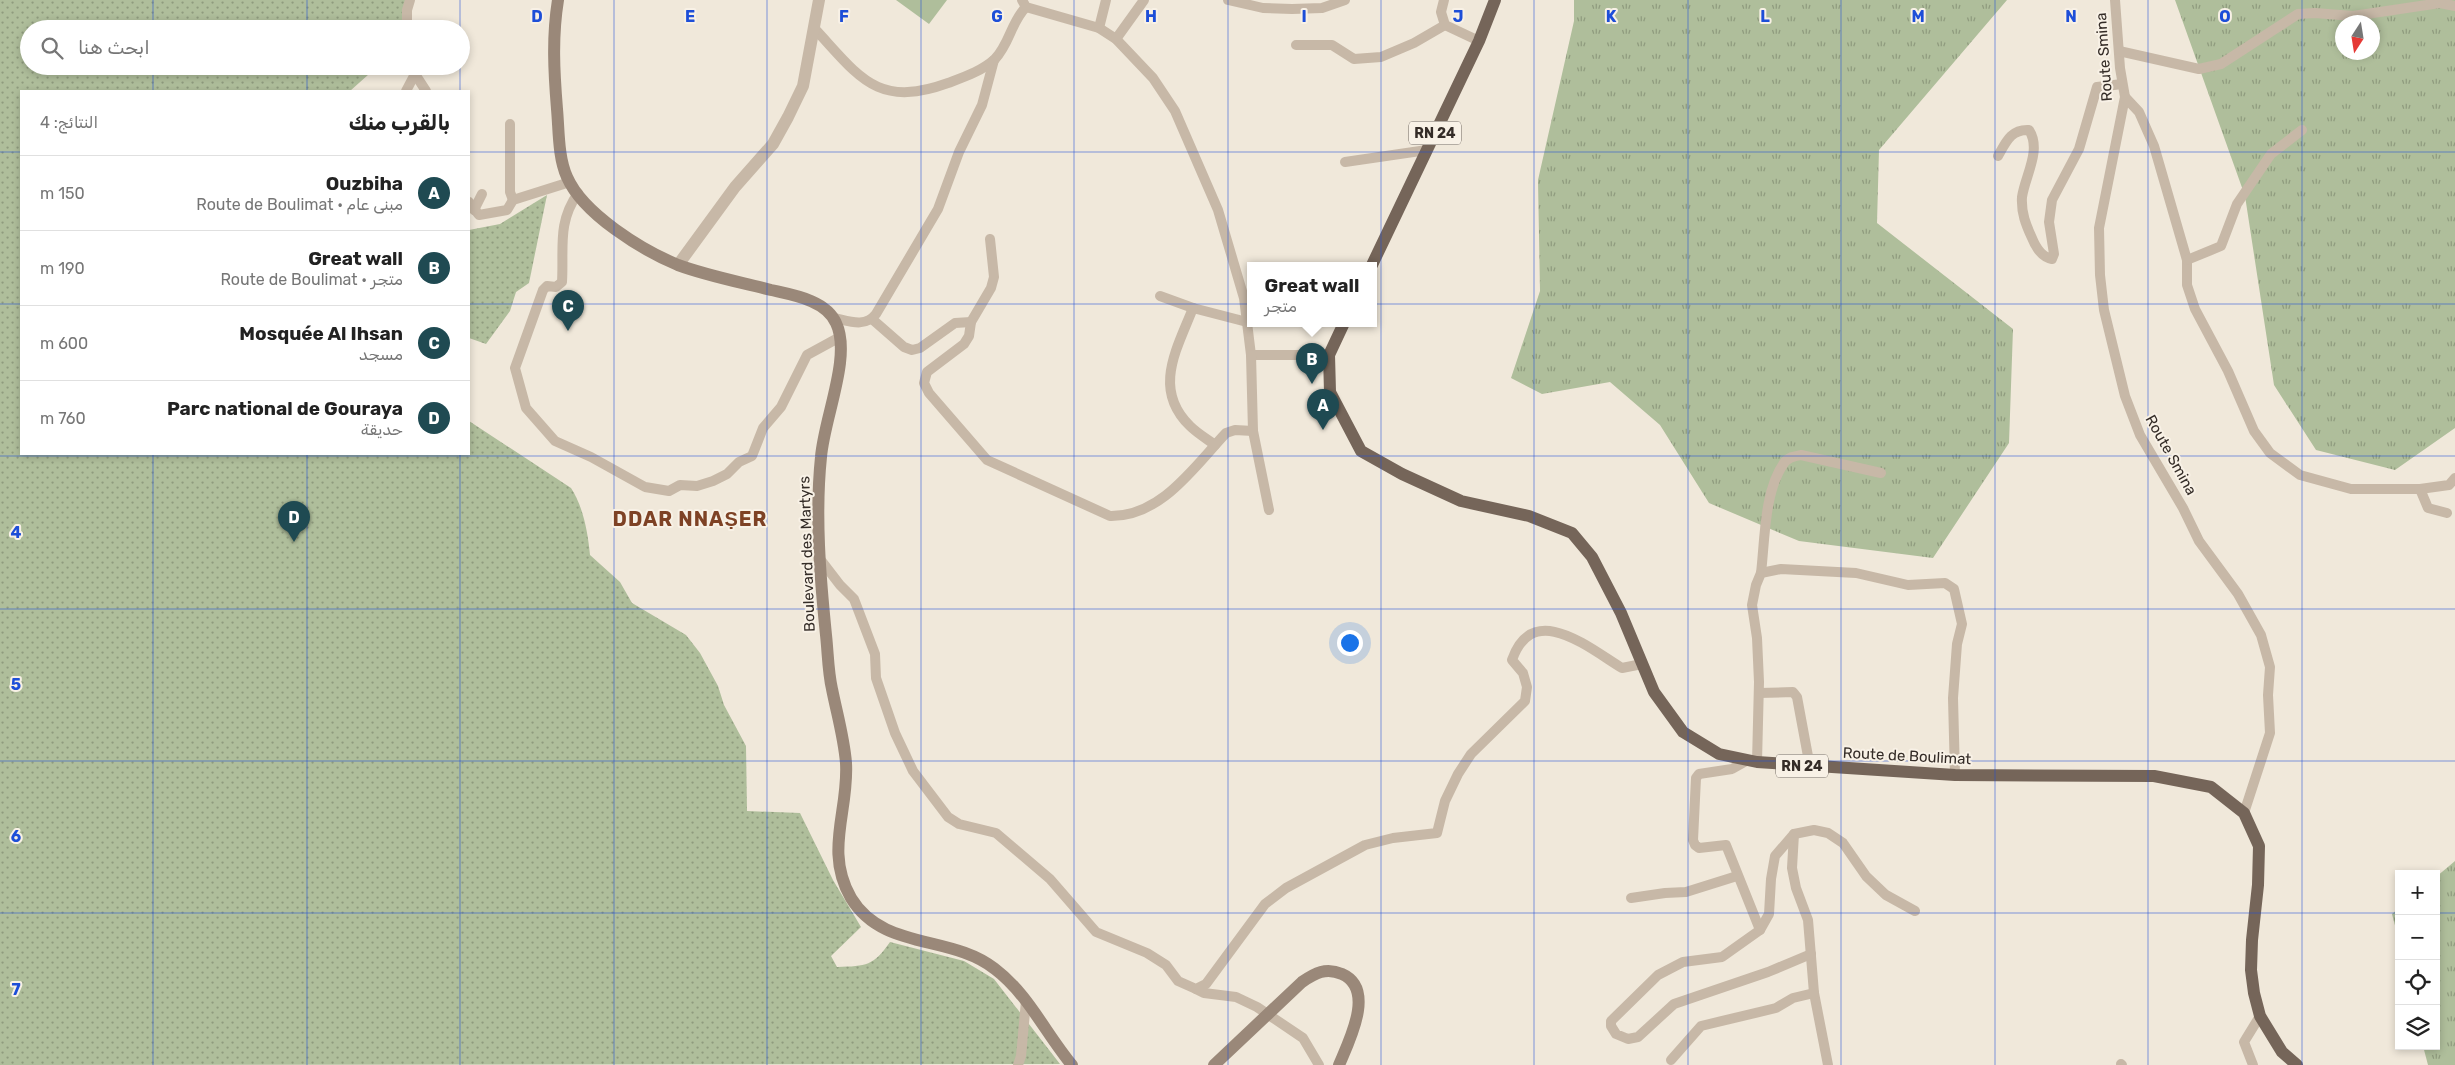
<!DOCTYPE html>
<html lang="ar">
<meta charset="utf-8">
<style>
body{margin:0;font-family:Rubik,"Noto Sans Arabic",sans-serif;background:#f2f2f2;color:#222;direction:rtl}
.controls{position:absolute;right:15px;bottom:15px;display:grid;overflow:hidden;border-radius:0px;box-shadow:0 2px 8px #0003}
.controls button{width:45px;height:45px;display:grid;place-items:center;padding:0;border:0;border-bottom:1px solid #e0e0e0;background:#fff;color:#222;font:25px sans-serif}
.compass{position:absolute;left:2335px;top:15px;width:45px;height:45px;border-radius:50%;background:#fff;box-shadow:0 2px 8px #0003;rotate:192deg}
.you{position:absolute;left:1349px;top:642px;width:18px;height:18px;margin:-12px;border:4px solid #fff;border-radius:50%;background:#1a73e8;box-shadow:0 0 0 8px #1a73e833}
.badge{display:grid;place-items:center;width:32px;height:32px;border-radius:50%;background:#1f4a52;color:#fff;font-size:16px;font-weight:700}
.pin{position:absolute;translate:-50% -41px;filter:drop-shadow(0 1px 2px #0008)}
.pin::after{content:'';position:absolute;top:26px;width:18px;height:15px;background:inherit;clip-path:polygon(0 0,100% 0,50% 100%)}
.popup{position:absolute;left:1247px;top:262px;width:130px;height:65px;box-sizing:border-box;display:grid;place-content:center;border-radius:0px;background:#fff;filter:drop-shadow(0 1px 4px #0005);font-size:16px;white-space:nowrap;color:#767676}
.popup b{font-size:19px;color:#222}
.popup::after{content:'';position:absolute;left:50%;top:100%;margin-left:-10px;border:10px solid transparent;border-top-color:#fff}
.list{margin:0;padding:0;list-style:none}
h2{display:flex;justify-content:space-between;align-items:center;height:65px;margin:0;padding:0 20px;font-size:21px}
h2 small{font-size:16px;font-weight:400;color:#767676}
.list li{display:grid;grid-template-columns:32px 1fr auto;gap:15px;align-items:center;box-sizing:border-box;height:75px;padding:0 20px;border-top:1px solid #e0e0e0}
.list b{display:block;font-size:19px;white-space:nowrap}
.list p{margin:0;font-size:16px;white-space:nowrap;color:#767676}
.list em{font-size:16px;font-style:normal;color:#767676}
.icon{flex:none;width:28px;height:28px;fill:none;stroke:currentColor;stroke-width:2;stroke-linecap:round;stroke-linejoin:round}
.map{position:relative;flex:none;width:2455px;height:1065px;overflow:hidden;direction:ltr}
.search{position:absolute;background:#fff;box-shadow:0 2px 8px #0003;left:20px;top:20px;width:450px;height:55px;display:flex;align-items:center;gap:12px;box-sizing:border-box;padding:0 18px;border-radius:28px;color:#767676;font-size:19px}
.panel{position:absolute;background:#fff;box-shadow:0 2px 8px #0003;left:20px;top:90px;width:450px;height:365px;border-radius:0px;direction:rtl}
.map>svg:first-child{display:block}
</style>
<div class="map">
<svg width="2455" height="1065" viewBox="0 0 2455 1065">
<defs>
<pattern id="grass-tufts" width="24" height="20" patternUnits="userSpaceOnUse" patternTransform="scale(1.25)"><rect width="24" height="20" fill="#afbe9b"/><path d="M3 7l-1-3M5 7V3M7 7l1-3M15 17l-1-3M17 17v-4M19 17l1-3" fill="none" stroke="#8f9b7e"/></pattern>
<pattern id="park-dots" width="8" height="8" patternUnits="userSpaceOnUse" patternTransform="scale(1.25)"><rect width="8" height="8" fill="#afbe9b"/><path d="M2 2h.1M6 6h.1" fill="none" stroke="#8f9b7e" stroke-width="1.8" stroke-linecap="round"/></pattern>
</defs>
<rect width="100%" height="100%" fill="#f0e8da"/>
<g fill="url(#grass-tufts)" fill-rule="evenodd">
<path d="M 1574,0 L 2007,0 L 1879,150 L 1877,223 L 2013,329 L 2009,443 L 1933,558 L 1799,541 L 1709,503 L 1660,425 L 1610,382 L 1542,394 L 1511,378 L 1540,291 L 1538,180 L 1574,21 Z"/>
<path d="M 2175,0 L 2455,0 L 2455,428 L 2395,470 L 2316,450 L 2274,385 L 2245,196 ZM 2342,22 L 2372,22 L 2372,52 L 2342,52 Z"/>
<path d="M 2455,861 L 2455,1065 L 2428,1065 L 2423,1046 L 2436,1046 L 2436,877 Z"/>
<path d="M 2399,908 L 2399,941 L 2392,914 Z"/>
</g>
<g fill="url(#park-dots)">
<path d="M 0,0 L 409,0 L 399,29 L 29,29 L 29,66 L 378,66 L 350,91 L 21,91 L 21,454 L 469,454 L 469,421 L 571,488 C 583,506 588,533 590,555 L 620,582 L 632,603 L 686,635 L 700,653 L 718,686 L 724,705 L 746,746 L 747,811 L 800,813 L 833,880 L 861,927 L 831,956 L 837,967 C 867,966 873,966 890,942 L 964,961 L 994,979 L 1060,1064 L 0,1065 Z"/>
<path d="M 547,195 L 529,283 L 516,292 L 510,311 L 486,344 L 469,338 L 469,230 L 500,224 Z"/>
</g>
<path fill="#afbe9b" d="M 896,0 L 947,0 L 929,24 Z"/>
<g fill="none" stroke-linecap="round" stroke-linejoin="round">
<g stroke="#c7b8a7" stroke-width="10">
<path d="M 1022,0 L 1026,7 L 1099,28 L 1116,39 L 1153,78 L 1175,111 L 1218,210 L 1244,298 L 1251,355 L 1329,355"/>
<path d="M 1228,0 L 1263,8 L 1292,9 L 1322,8 L 1345,0"/>
<path d="M 1444,0 L 1441,12 L 1445,25 L 1479,41"/>
<path d="M 2115,0 L 2120,68 L 2125,97 L 2099,228 L 2100,275 L 2104,310 L 2125,396 L 2140,435 L 2183,508 L 2199,541 L 2238,594 L 2261,635 L 2270,667 L 2268,695 L 2270,733 L 2244,813"/>
<path d="M 814,28 C 859,76 876,109 948,83 C 964,77 982,71 995,59 C 1010,43 1011,22 1026,7"/>
<path d="M 1099,28 L 1106,0"/>
<path d="M 407,29 L 407,10 L 410,0"/>
<path d="M 1116,39 L 1144,0"/>
<path d="M 1296,45 L 1332,45 L 1354,59 L 1381,57 L 1414,43 L 1445,25"/>
<path d="M 2119,51 L 2199,69 L 2221,64 L 2298,14 L 2315,13 L 2353,16 L 2440,3 L 2455,6"/>
<path d="M 413,66 L 415,74 L 426,91"/>
<path d="M 406,91 L 415,74"/>
<path d="M 2125,97 L 2139,112 L 2154,146 L 2187,260 L 2187,285 L 2195,309 L 2228,371 L 2254,431 L 2270,453 L 2300,475 L 2351,489 L 2420,489 L 2449,485 L 2455,478"/>
<path d="M 510,124 L 510,192 L 513,200"/>
<path d="M 1998,156 C 2006,142 2011,129 2029,130 C 2042,150 2025,176 2022,197 C 2021,213 2026,225 2032,238 C 2036,248 2042,257 2052,259 L 2054,254 L 2049,222 L 2052,200 L 2079,149 L 2097,87 L 2122,84"/>
<path d="M 1345,162 L 1427,150"/>
<path d="M 578,193 C 557,223 564,248 562,282 L 556,287 L 547,286 L 543,290 L 515,368 L 526,408 L 555,441 L 591,457 L 645,487 L 669,491 L 680,485 L 697,486 L 713,481 L 727,474 L 739,462 L 752,456 L 763,428 L 781,407 L 807,355 L 840,337"/>
<path d="M 469,202 L 479,215 L 507,210 L 513,200 L 570,182"/>
<path d="M 474,210 L 482,194"/>
<path d="M 990,239 L 994,277 L 991,288 L 971,322 L 969,336 L 964,344 L 927,372 L 924,383 L 929,393 L 987,460 L 1110,516 C 1161,517 1194,467 1226,433 L 1235,430 L 1253,431"/>
<path d="M 2187,260 L 2221,246 L 2237,204 L 2271,154 L 2302,130"/>
<path d="M 1160,296 L 1193,308 L 1247,322"/>
<path d="M 1193,308 C 1177,349 1152,389 1190,426 C 1197,433 1207,439 1215,445"/>
<path d="M 834,318 C 849,321 865,328 876,314 L 938,209 L 959,152 L 982,105 L 994,60"/>
<path d="M 872,319 L 904,347 L 912,350 L 920,348 L 955,323 L 971,322"/>
<path d="M 1251,355 L 1253,431 L 1269,510"/>
<path d="M 2420,489 L 2428,508 L 2447,513"/>
<path d="M 820,559 L 840,585 L 854,599 L 875,654 L 876,678 L 895,733 L 913,771 L 948,817 L 959,824 L 996,833 L 1050,879 L 1096,932 L 1147,953 L 1166,965 L 1178,981 L 1196,989 L 1206,984 L 1265,904 L 1286,888 L 1365,845 L 1393,838 L 1437,833 L 1445,801 L 1458,774 L 1471,754 L 1525,701 L 1527,687 L 1523,673 L 1512,660 C 1533,600 1589,648 1622,668 L 1642,664"/>
<path d="M 1761,573 C 1765,540 1764,491 1784,463 C 1788,457 1795,456 1801,455 L 1881,473"/>
<path d="M 1759,693 L 1793,692 L 1797,697 L 1810,767"/>
<path d="M 1748,760 L 1732,769 L 1699,774 L 1696,778 L 1693,840 L 1695,845 L 1699,848 L 1726,845 L 1760,930"/>
<path d="M 1757,762 L 1759,682 L 1757,638 L 1752,605 L 1756,585 L 1761,573 L 1781,569 L 1856,573 L 1908,585 L 1945,583 L 1954,589 L 1962,624 L 1957,644 L 1953,698 L 1955,775"/>
<path d="M 1794,834 L 1792,868 L 1796,888 L 1808,920 L 1814,993 L 1828,1065"/>
<path d="M 1631,898 L 1665,893 L 1686,892 L 1737,876"/>
<path d="M 1811,954 L 1768,972 L 1674,1004 L 1638,1037 L 1628,1039 L 1616,1034 L 1611,1026 L 1611,1021 L 1658,975 L 1683,962 L 1722,957 L 1760,930 L 1769,914 L 1771,879 L 1775,856 L 1794,834 L 1814,830 L 1828,833 L 1843,843 L 1866,876 L 1886,895 L 1915,911"/>
<path d="M 1196,989 L 1204,993 L 1236,997 L 1257,1007 L 1303,1038 L 1319,1065"/>
<path d="M 1671,1060 L 1701,1026 L 1776,1008 L 1793,998 L 1814,993"/>
<path d="M 2121,1064 L 2122,1065"/>
<path d="M 1018,1065 L 1021,1056 L 1026,1001"/>
<path d="M 2253,1065 L 2244,1042 L 2260,1016"/>
</g>
<path stroke="#c7b8a7" stroke-width="12" d="M 678,265 L 735,187 L 773,144 L 788,117 L 803,86 L 819,0"/>
<g stroke="#9a8879" stroke-width="12">
<path d="M 558,0 C 552,37 554,72 557,109 C 559,131 558,157 567,177 C 583,214 642,250 678,265 C 708,276 740,282 771,290 C 793,295 826,300 836,323 C 852,356 824,418 821,457 C 815,515 820,576 826,635 C 828,653 828,672 832,689 C 837,714 844,738 846,763 C 849,811 824,851 851,898 C 883,951 951,934 995,969 C 1028,994 1046,1034 1072,1065"/>
<path d="M 1214,1065 L 1302,982 C 1315,973 1326,967 1342,974 C 1376,989 1349,1041 1339,1065"/>
</g>
<g stroke="#756559" stroke-width="12">
<path d="M 1372,265 L 1479,41 L 1495,0"/>
<path d="M 1344,323 L 1329,355 L 1330,392 L 1361,451 L 1402,474 L 1461,501 L 1529,516 L 1572,533 L 1592,557 L 1621,613 L 1654,692 L 1683,732 L 1719,754 L 1757,762 L 1955,775 L 2154,776 L 2211,787 L 2244,813 L 2259,846 L 2258,885 L 2252,940 L 2251,970 L 2254,993 L 2260,1016 L 2282,1052 L 2297,1065"/>
</g>
</g>
<path fill="none" stroke="#1d4ed8" stroke-width="1" stroke-opacity="0.55" d="M 153,0 L 153,29M 307,0 L 307,29M 460,0 L 460,29M 614,0 L 614,1065M 767,0 L 767,1065M 921,0 L 921,1065M 1074,0 L 1074,1065M 1228,0 L 1228,1065M 1381,0 L 1381,1065M 1534,0 L 1534,1065M 1688,0 L 1688,1065M 1841,0 L 1841,1065M 1995,0 L 1995,1065M 2148,0 L 2148,1065M 2302,0 L 2302,1065M 153,66 L 153,91M 307,66 L 307,91M 460,66 L 460,91M 0,152 L 21,152M 469,152 L 2455,152M 0,304 L 21,304M 469,304 L 2455,304M 153,454 L 153,1065M 307,454 L 307,1065M 460,454 L 460,1065M 0,456 L 2455,456M 0,609 L 2455,609M 0,761 L 2455,761M 0,913 L 2399,913M 2436,913 L 2455,913"/>
<g text-anchor="middle" dominant-baseline="central" stroke-width="4" stroke-linejoin="round" paint-order="stroke">
<g fill="#f8f1e6" stroke="#6f6760" stroke-width="1">
<rect x="1409" y="121.5" width="52" height="23" rx="4"/>
<rect x="1776" y="754.5" width="52" height="23" rx="4"/>
</g>
<g font-size="14" font-weight="bold" fill="#342c27">
<text x="1435" y="133">RN 24</text>
<text x="1802" y="766">RN 24</text>
</g>
<g font-size="15" fill="#342c27" stroke="#f8f1e6">
<text transform="translate(2104 57) rotate(-94)">Route Smina</text>
<text transform="translate(2171 455) rotate(61)">Route Smina</text>
<text transform="translate(807 554) rotate(-92)">Boulevard des Martyrs</text>
<text transform="translate(1907 756) rotate(3)">Route de Boulimat</text>
</g>
<g font-size="20" font-weight="bold" letter-spacing="1" fill="#7e4225" stroke="#f8f1e6">
<text x="690" y="519">DDAR NNAṢER</text>
</g>
</g>
<g font-size="16" text-anchor="middle" font-weight="bold" fill="#1d4ed8" stroke="#f8f1e6" stroke-width="4" stroke-linejoin="round" paint-order="stroke">
<text x="537" y="22">D</text>
<text x="690" y="22">E</text>
<text x="844" y="22">F</text>
<text x="997" y="22">G</text>
<text x="1151" y="22">H</text>
<text x="1304" y="22">I</text>
<text x="1458" y="22">J</text>
<text x="1611" y="22">K</text>
<text x="1765" y="22">L</text>
<text x="1918" y="22">M</text>
<text x="2071" y="22">N</text>
<text x="2225" y="22">O</text>
<text x="16" y="538">4</text>
<text x="16" y="690">5</text>
<text x="16" y="842">6</text>
<text x="16" y="995">7</text>
</g>
</svg>
<div class="controls">
<button>+</button>
<button>−</button>
<button><svg class="icon" aria-label="locate" viewBox="0 0 24 24"><circle cx="12" cy="12" r="6"/><path d="M12 2v4M12 18v4M2 12h4M18 12h4"/></svg></button>
<button><svg class="icon" aria-label="layers" viewBox="0 0 24 24"><path d="M12 4l9 5-9 5-9-5zM3 14l9 5 9-5"/></svg></button>
</div>
<svg class="compass" viewBox="-18 -18 36 36"><path d="M0-13l5 13h-10z" fill="#e53935"/><path d="M0 13l5-13h-10z" fill="#767676"/></svg>
<div class="you"></div>
<div class="pin badge" style="left:1323px;top:430px">A</div>
<div class="pin badge" style="left:1312px;top:384px">B</div>
<div class="popup"><b>Great wall</b>متجر</div>
<div class="pin badge" style="left:568px;top:331px">C</div>
<div class="pin badge" style="left:294px;top:542px">D</div>
<div class="search"><svg class="icon" aria-label="search" viewBox="0 0 24 24"><circle cx="10" cy="10" r="6"/><path d="M15 15l6 6"/></svg>ابحث هنا</div>
<section class="panel">
<h2>بالقرب منك<small>النتائج: 4</small></h2>
<ul class="list">
<li><span class="badge">A</span><div><b>Ouzbiha</b><p>مبنى عام · Route de Boulimat</p></div><em>150 m</em></li>
<li><span class="badge">B</span><div><b>Great wall</b><p>متجر · Route de Boulimat</p></div><em>190 m</em></li>
<li><span class="badge">C</span><div><b>Mosquée Al Ihsan</b><p>مسجد</p></div><em>600 m</em></li>
<li><span class="badge">D</span><div><b>Parc national de Gouraya</b><p>حديقة</p></div><em>760 m</em></li>
</ul>
</section>
</div>
